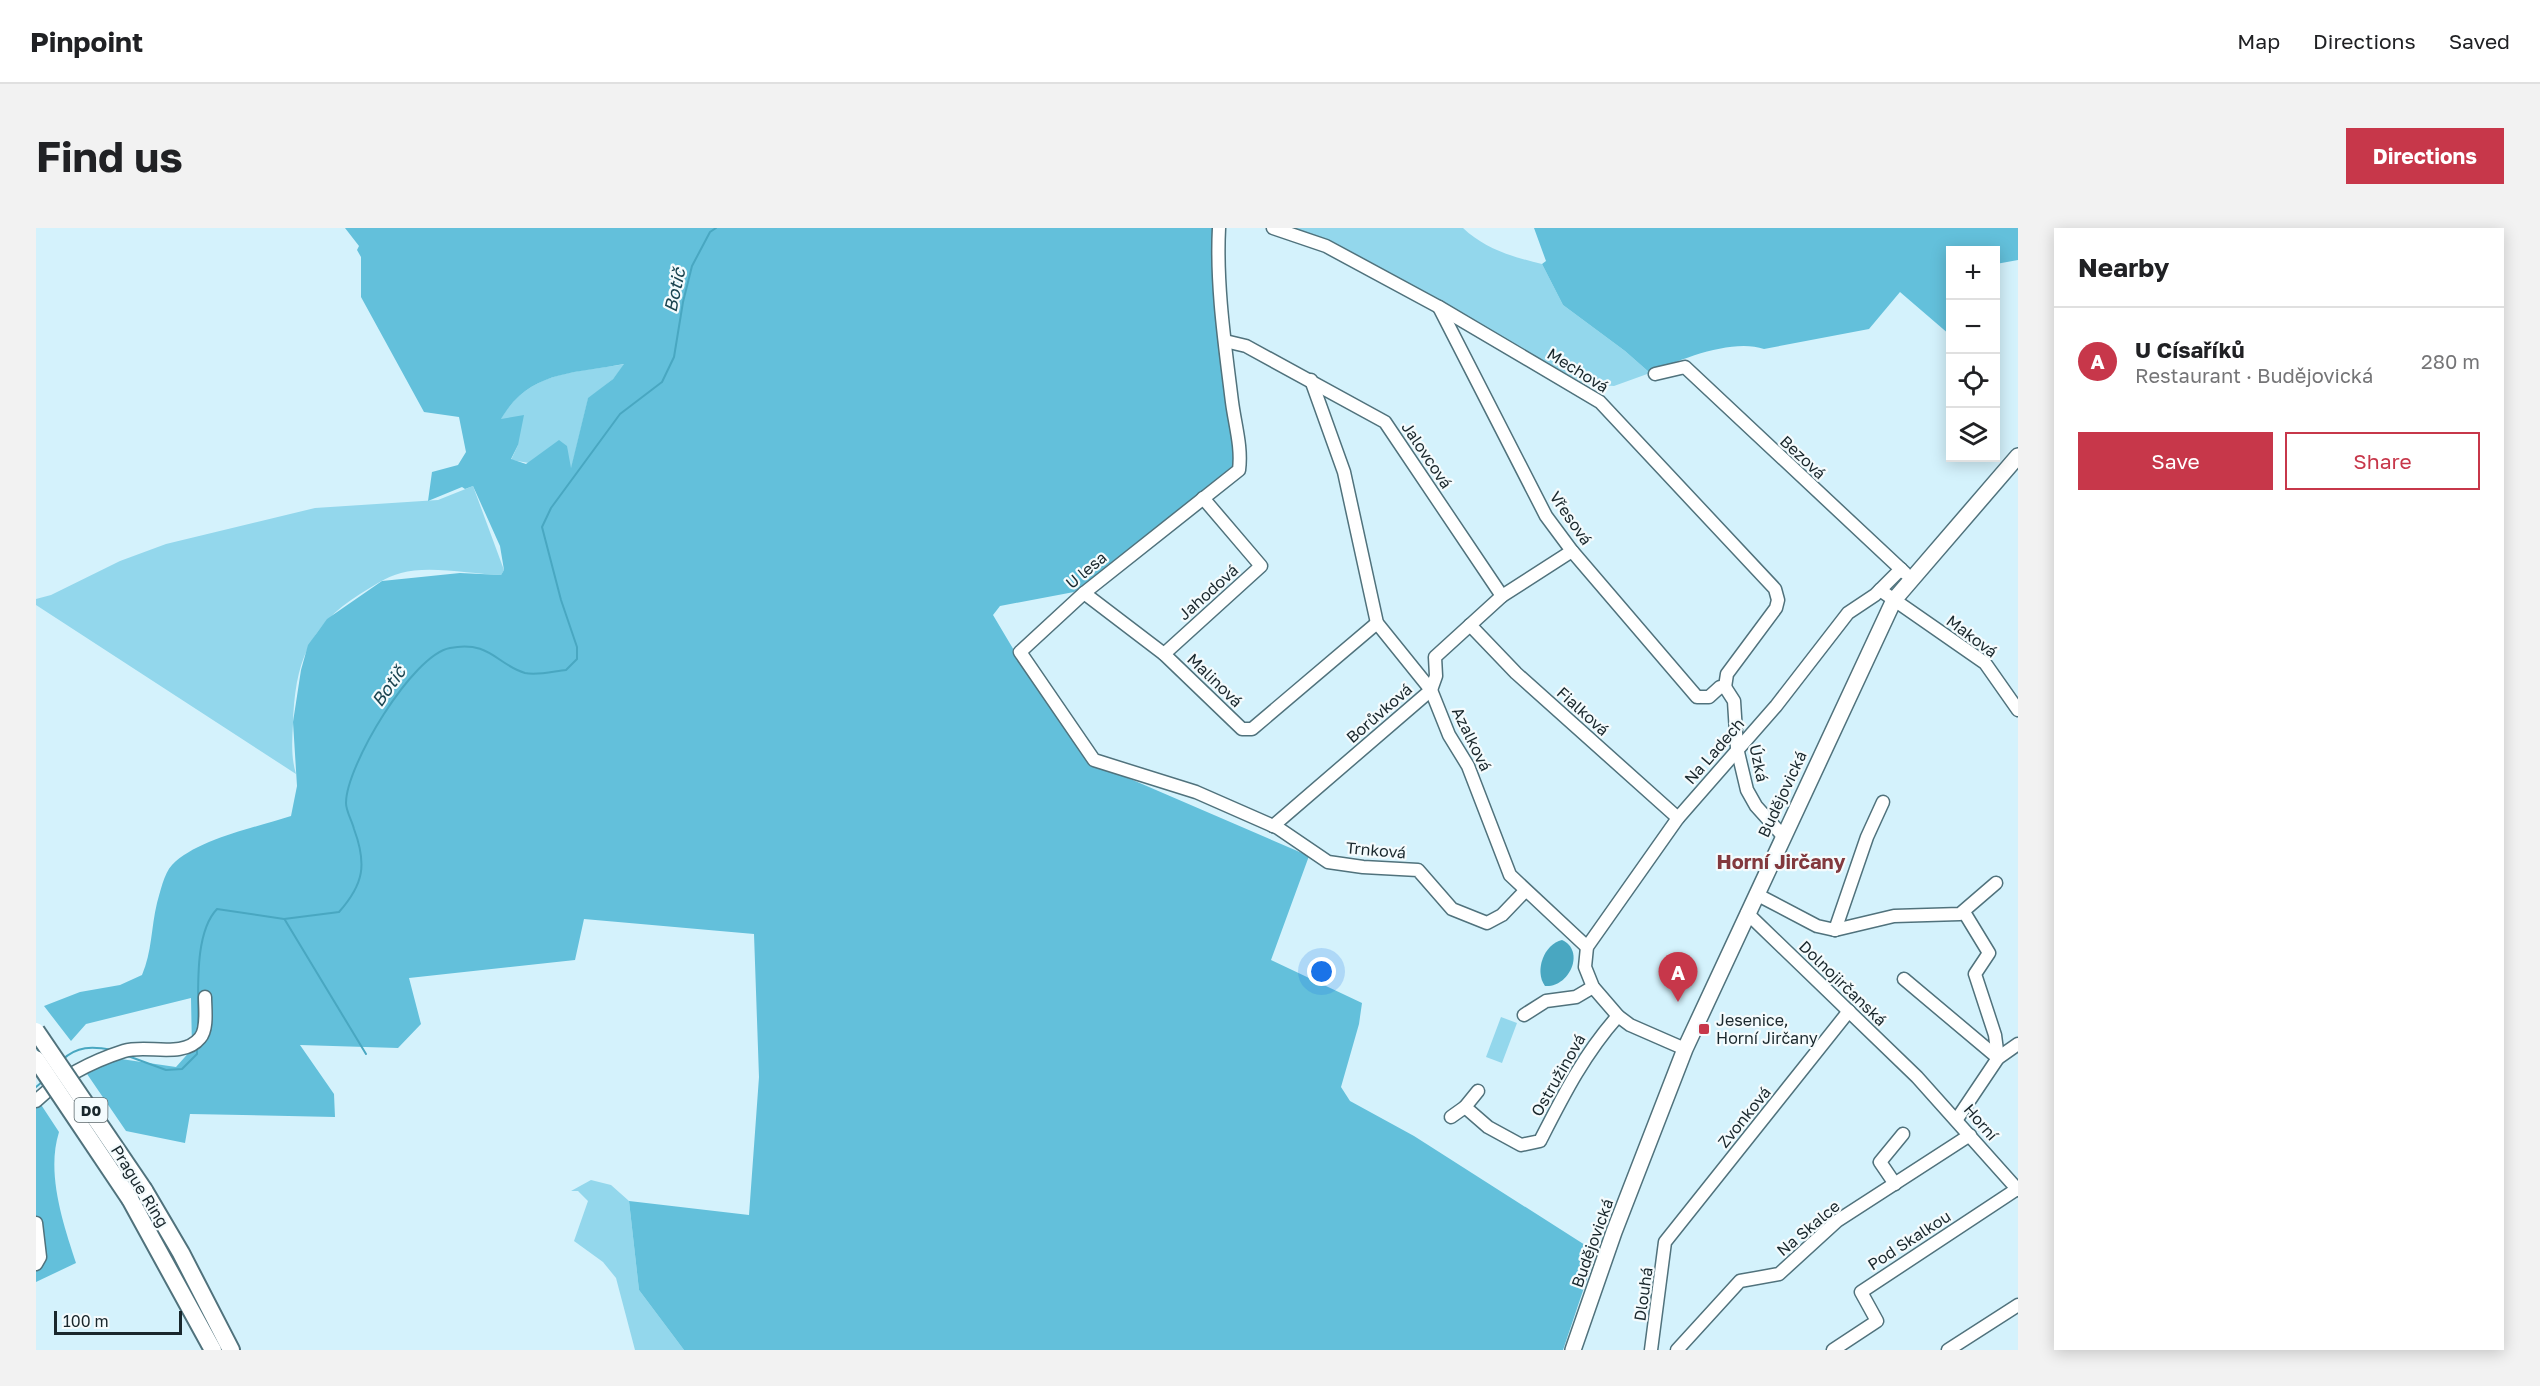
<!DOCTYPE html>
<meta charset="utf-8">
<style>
body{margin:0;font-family:"Golos Text",sans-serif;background:#f2f2f2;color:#202124}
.controls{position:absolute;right:18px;top:18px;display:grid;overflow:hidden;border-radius:0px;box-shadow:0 3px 15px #0003}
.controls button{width:54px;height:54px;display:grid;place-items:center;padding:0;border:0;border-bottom:2px solid #e0e0e0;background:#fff;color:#202124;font:30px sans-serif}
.scale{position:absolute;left:18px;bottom:15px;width:128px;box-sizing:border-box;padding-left:6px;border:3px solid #19272c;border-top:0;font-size:16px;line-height:21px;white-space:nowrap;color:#19272c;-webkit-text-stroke:4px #f4fbfd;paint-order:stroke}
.you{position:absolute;left:1286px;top:744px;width:21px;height:21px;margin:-15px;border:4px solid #fff;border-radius:50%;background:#1a73e8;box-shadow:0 0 0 9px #1a73e833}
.badge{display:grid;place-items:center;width:39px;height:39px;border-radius:50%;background:#c7374a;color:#fff;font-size:20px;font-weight:700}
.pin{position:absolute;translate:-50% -50px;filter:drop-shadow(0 2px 3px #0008)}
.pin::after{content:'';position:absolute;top:32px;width:21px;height:18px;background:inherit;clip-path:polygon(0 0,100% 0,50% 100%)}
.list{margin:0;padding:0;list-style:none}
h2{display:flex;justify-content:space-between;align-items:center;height:78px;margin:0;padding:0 24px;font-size:26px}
h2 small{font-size:20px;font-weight:400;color:#757577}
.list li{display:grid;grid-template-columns:39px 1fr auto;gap:18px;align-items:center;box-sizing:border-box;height:108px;padding:0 24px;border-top:2px solid #e0e0e0}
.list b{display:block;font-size:22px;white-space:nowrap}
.list p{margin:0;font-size:20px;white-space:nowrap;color:#757577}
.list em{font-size:20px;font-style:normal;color:#757577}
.actions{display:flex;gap:12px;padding:18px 24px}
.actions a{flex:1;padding:14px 0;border:2px solid #c7374a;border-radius:0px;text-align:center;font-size:21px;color:#c7374a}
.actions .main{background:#c7374a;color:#fff}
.icon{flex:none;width:33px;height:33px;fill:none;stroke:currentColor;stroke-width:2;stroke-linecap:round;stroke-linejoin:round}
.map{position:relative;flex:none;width:1982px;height:1122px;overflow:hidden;border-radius:0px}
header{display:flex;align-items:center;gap:36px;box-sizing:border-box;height:84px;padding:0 30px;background:#fff;border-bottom:2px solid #e0e0e0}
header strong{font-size:28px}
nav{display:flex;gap:33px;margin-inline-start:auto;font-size:21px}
.intro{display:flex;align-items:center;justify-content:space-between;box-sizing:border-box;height:144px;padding:0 36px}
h1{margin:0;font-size:42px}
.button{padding:15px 27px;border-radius:0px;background:#c7374a;color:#fff;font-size:21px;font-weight:700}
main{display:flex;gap:36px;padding:0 36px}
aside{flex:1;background:#fff;border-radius:0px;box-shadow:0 3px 15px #0003}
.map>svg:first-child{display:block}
</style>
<header>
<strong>Pinpoint</strong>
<nav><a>Map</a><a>Directions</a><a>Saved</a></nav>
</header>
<div class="intro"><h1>Find us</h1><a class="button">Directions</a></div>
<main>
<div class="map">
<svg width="1982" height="1122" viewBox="0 0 1982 1122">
<rect width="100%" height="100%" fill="#d4f2fc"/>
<g fill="#93d7ec">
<path d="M 1249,0 L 1427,0 C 1449,21 1477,29 1506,36 L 1527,77 L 1589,123 L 1614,145 L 1578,158 L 1549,156 L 1292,13 Z"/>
<path d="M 589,136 L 577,151 L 552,171 L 535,242 L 475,232 L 482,217 L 464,192 C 494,142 537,145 589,136 Z"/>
<path d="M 437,258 L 468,342 L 465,347 C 436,346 392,337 365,345 C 350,349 337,358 324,366 C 272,399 259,435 257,496 C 256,512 255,530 260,546 L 0,377 L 0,371 L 15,367 L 84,333 L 130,316 L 279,280 L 402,272 Z"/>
<path d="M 1465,789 L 1481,795 L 1466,835 L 1450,829 Z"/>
<path d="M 555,952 L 575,957 L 593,973 L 603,1062 L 648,1122 L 599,1122 L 580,1050 L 567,1034 L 538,1013 L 552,973 L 542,963 L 535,963 Z"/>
</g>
<g fill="#63c0db" fill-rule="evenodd">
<path d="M 309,0 L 1178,0 L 1199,237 L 1038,364 L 964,378 L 957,387 L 979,424 L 1055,534 L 1273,628 L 1235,732 L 1326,775 L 1323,796 L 1305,859 L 1314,873 L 1378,908 L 1560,1024 L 1527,1122 L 648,1122 L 603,1062 L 593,973 L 713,987 L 723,849 L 718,706 L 548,691 L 539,732 L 373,750 L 385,796 L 362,820 L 264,817 L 298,866 L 299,889 L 154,886 L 149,915 L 90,903 L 49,843 L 85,831 L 140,839 L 156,821 L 155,770 L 50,796 L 35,813 L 8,778 L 44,764 L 84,757 L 106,747 C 116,724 115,700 121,675 C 124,665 128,645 136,637 C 161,611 222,599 255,588 L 261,558 L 257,494 L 265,442 L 272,417 L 291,391 L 346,353 L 424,345 L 465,347 L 468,342 L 464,318 L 437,258 L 429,261 L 426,259 L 392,273 L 396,244 L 422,237 L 430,224 L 423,189 L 388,184 L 325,69 L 325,29 L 321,22 L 323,18 ZM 588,136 L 577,151 L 552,170 L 535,240 L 531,218 L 523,212 L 490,236 L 475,231 L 482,217 L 488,187 L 465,191 C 494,142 537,146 588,136 Z"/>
<path d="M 1498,0 L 1982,0 L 1982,32 L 1960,36 L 1960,22 L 1914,22 L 1914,107 L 1864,64 L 1833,101 L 1728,121 C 1697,110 1644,131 1614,145 L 1589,123 L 1527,77 L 1506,36 L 1510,33 Z"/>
<path d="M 0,869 L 23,904 C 10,945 27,995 40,1035 L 0,1054 Z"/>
</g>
<path fill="#49a7c1" d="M 1526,712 C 1550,723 1533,760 1509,758 C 1498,743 1508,716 1526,712 Z"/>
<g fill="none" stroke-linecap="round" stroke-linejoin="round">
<g stroke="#49a7c1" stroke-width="2">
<path d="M 249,692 L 330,826"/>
<path d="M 162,802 C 163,767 157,706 181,681 L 248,691 L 303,684 C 328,656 331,636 318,601 C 316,593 310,583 310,575 C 310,538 376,427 414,420 C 454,412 461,437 489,445 C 501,448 519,443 530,442 L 541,431 L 541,419 L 525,372 L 506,299 L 515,280 L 584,186 L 626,154 L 638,129 L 647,74 L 656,38 L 674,4 L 680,0"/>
<path d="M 92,828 L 130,842 L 146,841 L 161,826 L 161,819"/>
<path d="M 26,832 C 41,818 56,818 76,822"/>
<path d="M 0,859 L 6,854"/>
</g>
<g stroke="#50727c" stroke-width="15">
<g id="minor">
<path d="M 1183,0 C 1180,57 1189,117 1196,174 C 1199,197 1206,219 1203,242 L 1048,365 L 984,424 L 1058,532 L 1160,564 L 1242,600 L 1292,634 L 1327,639 L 1382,642 L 1416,681 L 1451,695 L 1466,687 L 1489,663"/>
<path d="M 1237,0 L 1290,18 L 1403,79 L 1564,174 L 1739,361 L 1742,372 L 1740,380 L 1691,446 L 1689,459"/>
<path d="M 1403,79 L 1510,288 L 1536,323 L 1661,469 L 1673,469 L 1684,459 L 1689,459"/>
<path d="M 1189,113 L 1210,118 L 1349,194 L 1466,368"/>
<path d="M 1619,146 L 1649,139 L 1869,345"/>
<path d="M 1275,152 L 1308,244 L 1341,395 L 1395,462 L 1413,507 L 1432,538 L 1474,647 L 1551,719"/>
<path d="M 1844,362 L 1949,435 L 1982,482"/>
<path d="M 1048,365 L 1128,426 L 1206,501 L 1216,501 L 1341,395"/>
<path d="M 1434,397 L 1480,445 L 1642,590"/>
<path d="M 1128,426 L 1225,338 L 1167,270"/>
<path d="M 1689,459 L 1698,473 L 1701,520 L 1711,562 L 1720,578 L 1747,608"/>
<path d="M 1237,598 L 1395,462 L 1400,448 L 1399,429 L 1466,368 L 1536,323"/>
<path d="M 1720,666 L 1781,698 L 1799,702 L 1858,688 L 1924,686 L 1960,655"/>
<path d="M 1928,684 L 1953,725 L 1939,746 L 1959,807 L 1962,830"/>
<path d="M 1711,685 L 1881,849 L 1982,962"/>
<path d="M 1799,702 L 1831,609 L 1847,574"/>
<path d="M 1868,751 L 1962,830"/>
<path d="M 1488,787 L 1510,773 L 1540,769 L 1557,759"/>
<path d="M 1649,821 L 1594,797 L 1582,788 L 1557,759 L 1549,739 L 1551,719 L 1642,590 L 1740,478 L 1812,385 L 1839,367 L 1865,341"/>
<path d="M 0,873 C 24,850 57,833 88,823 C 111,816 147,831 164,810 C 172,801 169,781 169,769"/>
<path d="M 1429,879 L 1452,899 L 1485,917 L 1504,913 C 1527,868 1548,826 1582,788"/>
<path d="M 1415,889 L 1429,879 L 1442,863"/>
<path d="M 1921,891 L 1962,830 L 1982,816"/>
<path d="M 1859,956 L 1844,934 L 1867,906"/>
<path d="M 0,995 L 4,1029 L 0,1036"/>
<path d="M 1615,1122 L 1629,1014 L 1813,783"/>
<path d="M 1641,1122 L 1704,1053 L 1743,1046 L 1801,993 L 1934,907"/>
<path d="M 1797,1122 L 1841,1093 L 1825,1064 L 1981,961"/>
<path d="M 1912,1122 L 1982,1077"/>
</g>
</g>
<g stroke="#50727c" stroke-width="18">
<path id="major" d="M 1537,1122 L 1578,1004 L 1649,821 L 1858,372 L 1982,228"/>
</g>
<g stroke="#50727c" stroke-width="20">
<g id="highway">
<path d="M 108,962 L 145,1025 L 195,1122"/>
<path d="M 94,971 L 177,1122"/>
</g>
</g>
<use href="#minor" stroke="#fff" stroke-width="12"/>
<use href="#major" stroke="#fff" stroke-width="15"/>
<use href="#highway" stroke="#fff" stroke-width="16"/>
<g stroke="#50727c" stroke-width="20" stroke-linecap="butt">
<g id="highway-bridge">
<path d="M 0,803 L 108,962"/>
<path d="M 0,831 L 94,971"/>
</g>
</g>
<use href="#highway-bridge" stroke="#fff" stroke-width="16"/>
</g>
<rect fill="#c7374a" stroke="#f4fbfd" stroke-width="2" x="1662" y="795" width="12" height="12" rx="3"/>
<g text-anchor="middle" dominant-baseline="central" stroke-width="4.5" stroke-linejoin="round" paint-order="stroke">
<rect fill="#f4fbfd" stroke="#5b676b" stroke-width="1.5" x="38.5" y="870" width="33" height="24" rx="4.5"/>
<g font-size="15" font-weight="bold" fill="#19272c">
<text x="55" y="882">D0</text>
</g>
<g font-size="16" fill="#19272c" stroke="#f4fbfd">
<text transform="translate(1542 142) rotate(32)">Mechová</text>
<text transform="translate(1391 227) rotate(56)">Jalovcová</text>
<text transform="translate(1767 229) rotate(43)">Bezová</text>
<text transform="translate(1535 290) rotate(55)">Vřesová</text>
<text transform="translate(1050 342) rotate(-40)">U lesa</text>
<text transform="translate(1172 364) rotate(-42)">Jahodová</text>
<text transform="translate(1936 408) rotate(37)">Maková</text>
<text transform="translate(1179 452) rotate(44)">Malinová</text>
<text transform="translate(1547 483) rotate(42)">Fialková</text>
<text transform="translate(1343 485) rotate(-41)">Borůvková</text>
<text transform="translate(1436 511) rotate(64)">Azalková</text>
<text transform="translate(1678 523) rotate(-49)">Na Ladech</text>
<text transform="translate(1723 535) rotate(78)">Úzká</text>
<text transform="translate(1746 566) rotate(-65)">Budějovická</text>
<text transform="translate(1340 622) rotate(5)">Trnková</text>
<text transform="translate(1807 755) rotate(44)">Dolnojirčanská</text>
<text transform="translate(1522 847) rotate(-60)">Ostružinová</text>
<text transform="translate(1708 889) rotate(-51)">Zvonková</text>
<text transform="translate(1945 894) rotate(49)">Horní</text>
<text transform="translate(104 958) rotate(58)">Prague Ring</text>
<text transform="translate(1772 1000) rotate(-40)">Na Skalce</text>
<text transform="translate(1873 1012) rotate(-33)">Pod Skalkou</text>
<text transform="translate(1556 1015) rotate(-70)">Budějovická</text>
<text transform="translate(1607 1066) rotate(-82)">Dlouhá</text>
</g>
<g font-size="16" fill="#19272c" stroke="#f4fbfd" text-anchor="start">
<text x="1680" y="792">Jesenice,<tspan x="1680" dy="18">Horní Jirčany</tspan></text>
</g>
<g font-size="18" font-style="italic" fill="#1a4450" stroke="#f4fbfd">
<text transform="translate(638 62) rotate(-78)">Botič</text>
<text transform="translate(352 458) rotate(-55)">Botič</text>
</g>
<g font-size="20" font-weight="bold" fill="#82393e" stroke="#f4fbfd">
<text x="1745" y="633">Horní Jirčany</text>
</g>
</g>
</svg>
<div class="controls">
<button>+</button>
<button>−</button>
<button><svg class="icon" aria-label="locate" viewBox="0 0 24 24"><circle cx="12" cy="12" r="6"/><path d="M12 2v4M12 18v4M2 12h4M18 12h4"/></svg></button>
<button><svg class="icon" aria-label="layers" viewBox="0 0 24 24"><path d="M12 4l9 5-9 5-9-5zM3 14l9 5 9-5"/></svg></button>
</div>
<div class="scale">100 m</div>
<div class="you"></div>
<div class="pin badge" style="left:1642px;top:774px">A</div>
</div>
<aside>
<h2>Nearby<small></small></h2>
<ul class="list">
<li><span class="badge">A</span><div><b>U Císaříků</b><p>Restaurant · Budějovická</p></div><em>280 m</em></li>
</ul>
<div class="actions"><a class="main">Save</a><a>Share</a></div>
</aside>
</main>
